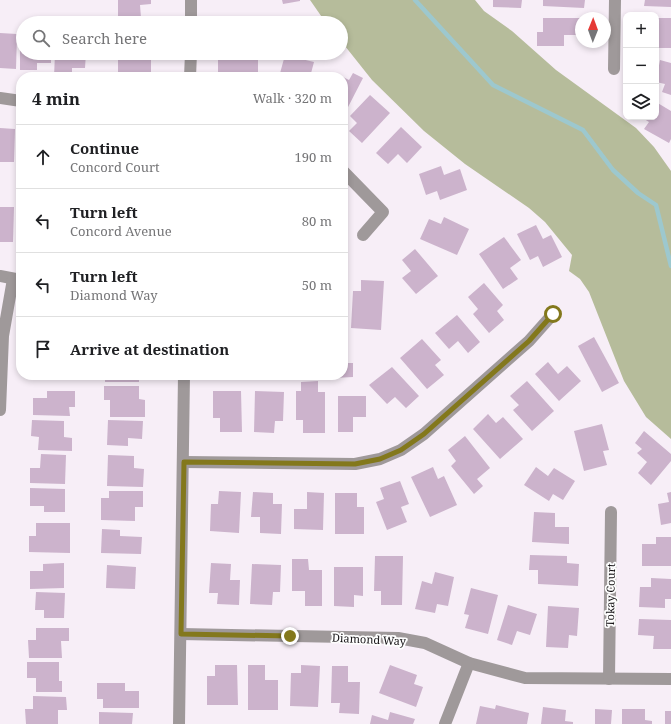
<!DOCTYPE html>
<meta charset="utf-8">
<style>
body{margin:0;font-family:"Noto Serif",serif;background:#f2f2f2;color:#202124}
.controls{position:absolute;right:12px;top:12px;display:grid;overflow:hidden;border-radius:8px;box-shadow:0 2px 6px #0003}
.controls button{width:36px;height:36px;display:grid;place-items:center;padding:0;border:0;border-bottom:1px solid #e0e0e0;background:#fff;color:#202124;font:20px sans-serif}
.compass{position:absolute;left:575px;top:12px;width:36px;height:36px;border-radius:50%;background:#fff;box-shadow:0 2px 6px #0003;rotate:1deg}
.stop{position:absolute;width:12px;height:12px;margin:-9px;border:3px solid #83781c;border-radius:50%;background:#fff}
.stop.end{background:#83781c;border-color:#fff;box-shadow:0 1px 4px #0008}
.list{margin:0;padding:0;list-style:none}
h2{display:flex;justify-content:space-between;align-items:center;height:52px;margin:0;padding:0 16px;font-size:17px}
h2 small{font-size:13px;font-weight:400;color:#757577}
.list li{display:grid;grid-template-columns:26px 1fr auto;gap:12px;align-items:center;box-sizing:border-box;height:64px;padding:0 16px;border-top:1px solid #e0e0e0}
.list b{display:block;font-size:15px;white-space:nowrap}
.list p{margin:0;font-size:13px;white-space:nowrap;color:#757577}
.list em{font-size:13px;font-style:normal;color:#757577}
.icon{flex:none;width:22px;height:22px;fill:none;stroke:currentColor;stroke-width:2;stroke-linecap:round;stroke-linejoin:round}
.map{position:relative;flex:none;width:671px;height:724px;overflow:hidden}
.search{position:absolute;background:#fff;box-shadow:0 2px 6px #0003;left:16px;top:16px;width:332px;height:44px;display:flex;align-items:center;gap:10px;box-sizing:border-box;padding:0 14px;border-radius:22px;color:#757577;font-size:15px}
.panel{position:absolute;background:#fff;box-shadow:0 2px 6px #0003;left:16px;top:72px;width:332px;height:308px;border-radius:16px}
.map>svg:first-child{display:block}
</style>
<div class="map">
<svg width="671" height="724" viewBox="0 0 671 724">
<rect width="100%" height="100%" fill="#f7eef7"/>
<path fill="#b6bc9b" d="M 310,0 L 475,0 L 484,11 L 512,31 L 556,70 L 636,128 L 654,147 L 671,171 L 671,439 L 646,417 L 624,381 L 589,292 L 580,279 L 569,271 L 572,255 L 545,222 L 529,208 L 465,164 L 424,131 L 372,80 L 341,41 L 341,23 L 326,23 Z"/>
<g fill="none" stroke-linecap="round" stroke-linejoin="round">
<path stroke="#9dc8ce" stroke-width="4.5" d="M 415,0 L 493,85 L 583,130 L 613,170 L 638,193 L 656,205 L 671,266"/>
</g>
<g fill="#ccb3cc">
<path d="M 118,0 L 151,0 L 151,4 L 140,5 L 141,18 L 118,18 Z"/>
<path d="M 282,0 L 300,0 L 300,1 L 283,4 Z"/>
<path d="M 493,0 L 522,0 L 521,8 L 493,7 Z"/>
<path d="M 543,0 L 585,0 L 584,8 L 543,6 Z"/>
<path d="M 645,0 L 671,0 L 671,7 L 644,6 Z"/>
<rect x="218" y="18" width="25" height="5"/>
<path d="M 543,18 L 580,18 L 580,35 L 564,35 L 564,46 L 537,46 L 537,32 L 543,32 Z"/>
<path d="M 656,18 L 671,18 L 671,48 L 658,48 Z"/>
<path d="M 0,33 L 17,34 L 16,69 L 0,68 Z"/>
<path d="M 20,36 L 23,36 L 23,53 L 51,53 L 51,63 L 37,63 L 37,70 L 20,70 Z"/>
<path d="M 55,53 L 86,53 L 85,68 L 72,68 L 72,77 L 54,77 Z"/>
<path d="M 285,55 L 314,62 L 310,77 L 279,77 Z"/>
<path d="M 151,58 L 151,77 L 110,77 L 110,75 L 118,75 L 118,59 Z"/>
<path d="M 218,59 L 258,60 L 258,77 L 218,77 Z"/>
<path d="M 660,60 L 671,63 L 671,95 L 662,92 L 665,84 L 656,82 Z"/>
<path d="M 353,73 L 363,78 L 346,111 L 343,110 L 343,77 L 349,80 Z"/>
<path d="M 370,95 L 390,113 L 362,143 L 349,131 L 357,123 L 350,116 Z"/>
<path d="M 656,102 L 671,111 L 671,139 L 669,143 L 644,129 L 649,122 L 641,117 L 656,117 Z"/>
<path d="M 401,127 L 422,147 L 407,163 L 398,154 L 388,164 L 376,153 Z"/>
<path d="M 0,128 L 15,129 L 14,162 L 0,162 Z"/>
<rect x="18" y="136" width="3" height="35"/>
<path d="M 441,166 L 444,175 L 460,169 L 467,190 L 440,200 L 437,191 L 426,195 L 419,174 Z"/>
<path d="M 0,207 L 14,207 L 13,242 L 0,242 Z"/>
<rect x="17" y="212" width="4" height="34"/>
<path d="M 444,217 L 469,229 L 457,255 L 420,239 L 429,219 L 441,224 Z"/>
<path d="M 536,225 L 543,239 L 551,235 L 562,257 L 543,267 L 538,256 L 530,260 L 517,234 Z"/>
<path d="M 504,237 L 521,260 L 510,268 L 518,279 L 503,289 L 479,254 Z"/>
<path d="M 415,249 L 438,276 L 416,294 L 402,278 L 411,271 L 402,260 Z"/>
<path d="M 361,280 L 384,281 L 381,330 L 351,328 L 353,291 L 361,291 Z"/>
<path d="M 484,283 L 503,305 L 497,311 L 504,320 L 489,333 L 473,314 L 478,309 L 468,297 Z"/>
<path d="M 457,315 L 480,342 L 468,353 L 458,341 L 449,349 L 435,333 Z"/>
<path d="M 594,337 L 619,383 L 602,392 L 578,346 Z"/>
<path d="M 422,339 L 441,360 L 435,365 L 444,375 L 427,389 L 400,358 Z"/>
<path d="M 548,362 L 558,374 L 567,366 L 581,381 L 559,401 L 535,374 Z"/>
<path d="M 343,363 L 353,363 L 353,377 L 334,378 L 334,375 L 343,375 Z"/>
<path d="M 392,367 L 419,396 L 406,408 L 395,397 L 387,404 L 369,385 Z"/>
<rect x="105" y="375" width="34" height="7"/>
<path d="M 318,381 L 318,392 L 325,392 L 325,433 L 303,433 L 303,420 L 296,420 L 296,391 L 301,391 L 301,382 Z"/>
<path d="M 527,381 L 554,411 L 532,431 L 513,410 L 519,405 L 510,396 Z"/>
<path d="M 104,386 L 139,386 L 139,399 L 145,400 L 145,417 L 110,417 L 110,400 L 104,400 Z"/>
<path d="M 47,391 L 75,391 L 75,407 L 69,407 L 70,416 L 33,415 L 33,398 L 47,398 Z"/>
<path d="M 213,391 L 241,391 L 242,432 L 220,432 L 220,418 L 213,418 Z"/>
<path d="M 255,391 L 284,392 L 283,421 L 275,421 L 274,433 L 254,432 Z"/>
<path d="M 338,396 L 366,396 L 366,417 L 353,417 L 353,432 L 338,432 Z"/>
<path d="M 488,414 L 496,423 L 503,417 L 523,439 L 500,459 L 473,429 Z"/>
<path d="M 32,420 L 64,421 L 64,437 L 72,438 L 72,451 L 38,450 L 39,437 L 31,436 Z"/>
<path d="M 108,420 L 143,421 L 142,439 L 128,438 L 128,446 L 107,445 Z"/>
<path d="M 602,424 L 609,450 L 603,451 L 607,465 L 584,471 L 574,431 Z"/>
<path d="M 644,431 L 671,454 L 671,461 L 651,485 L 638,473 L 647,462 L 637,453 L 642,449 L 635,443 Z"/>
<path d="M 465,436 L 490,468 L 477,479 L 483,486 L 474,494 L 451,466 L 456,461 L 448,450 Z"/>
<path d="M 41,454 L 66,455 L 65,484 L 30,483 L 30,468 L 40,468 Z"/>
<path d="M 108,455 L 134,456 L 134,468 L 144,469 L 143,487 L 107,486 Z"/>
<path d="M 433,467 L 438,479 L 444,476 L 457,505 L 430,517 L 411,477 Z"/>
<path d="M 536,467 L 548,476 L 554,468 L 575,481 L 563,500 L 553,494 L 549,501 L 524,485 Z"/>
<path d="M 400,481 L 409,504 L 401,507 L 407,522 L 387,530 L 376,502 L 384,499 L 380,488 Z"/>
<path d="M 30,488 L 65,489 L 65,512 L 44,512 L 44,506 L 30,506 Z"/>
<path d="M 109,491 L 143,491 L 143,507 L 135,507 L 135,521 L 101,520 L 101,498 L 109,498 Z"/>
<path d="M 219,491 L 241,492 L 239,533 L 210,531 L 211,504 L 218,504 Z"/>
<path d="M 253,492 L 273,493 L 273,504 L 282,504 L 281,534 L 260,533 L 260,517 L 251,517 Z"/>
<path d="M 307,492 L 324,493 L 323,530 L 294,529 L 294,509 L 307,509 Z"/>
<path d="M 671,492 L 671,523 L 661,525 L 658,504 L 669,502 L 667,493 Z"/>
<path d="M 335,493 L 357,493 L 357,507 L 364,507 L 364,534 L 335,534 Z"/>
<path d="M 534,512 L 555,513 L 555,527 L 569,527 L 569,544 L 532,542 Z"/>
<path d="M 36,523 L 70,523 L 70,553 L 29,552 L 29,536 L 36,536 Z"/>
<path d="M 102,529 L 120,530 L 120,536 L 142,537 L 141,554 L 101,553 Z"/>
<path d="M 656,537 L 671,537 L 671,566 L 642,566 L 642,544 L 656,544 Z"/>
<path d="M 530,555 L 567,556 L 567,563 L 579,564 L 578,586 L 538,584 L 538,570 L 529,570 Z"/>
<path d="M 375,556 L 403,556 L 402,605 L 381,605 L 381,591 L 374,591 Z"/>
<path d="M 292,559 L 308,559 L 309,570 L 322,570 L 322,606 L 305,606 L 305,591 L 292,591 Z"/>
<path d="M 64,563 L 64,588 L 30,589 L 30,571 L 43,571 L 43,564 Z"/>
<path d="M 211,563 L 231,564 L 230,580 L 240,580 L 239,605 L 217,604 L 218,593 L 209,593 Z"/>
<path d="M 252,564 L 281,565 L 280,592 L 273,592 L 272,605 L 250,604 Z"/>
<path d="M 107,565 L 136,567 L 135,589 L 106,588 Z"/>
<path d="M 334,567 L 363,567 L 363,596 L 354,595 L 354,607 L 334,606 Z"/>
<path d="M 435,572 L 454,577 L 448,606 L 437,604 L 435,613 L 415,609 L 422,581 L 432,584 Z"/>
<path d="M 651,578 L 671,579 L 671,599 L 665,599 L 665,608 L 639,607 L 640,587 L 651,587 Z"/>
<path d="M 471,588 L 498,595 L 488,634 L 465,628 L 469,615 L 464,614 Z"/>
<path d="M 36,592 L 65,593 L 64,618 L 44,618 L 44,610 L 35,610 Z"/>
<path d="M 508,605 L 537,614 L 530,635 L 517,631 L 512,645 L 497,640 Z"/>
<path d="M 548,606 L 579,608 L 577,636 L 569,635 L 568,648 L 546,647 Z"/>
<path d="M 639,619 L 671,620 L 671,649 L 653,649 L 654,636 L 638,635 Z"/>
<path d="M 36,628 L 69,628 L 69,641 L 61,641 L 62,658 L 29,658 L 28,640 L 36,640 Z"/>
<path d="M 27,662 L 59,662 L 59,681 L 62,681 L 62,692 L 36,692 L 36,678 L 27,678 Z"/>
<path d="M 215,665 L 237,665 L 238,705 L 207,705 L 207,676 L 215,676 Z"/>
<path d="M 248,665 L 265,665 L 265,680 L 278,680 L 278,710 L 248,710 Z"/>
<path d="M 301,665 L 320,666 L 318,707 L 290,706 L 291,673 L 301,673 Z"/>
<path d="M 390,665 L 417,675 L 414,684 L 423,687 L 416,707 L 379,693 Z"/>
<path d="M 332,666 L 348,666 L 348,682 L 360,682 L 359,714 L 339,713 L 340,703 L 331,703 Z"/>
<path d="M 97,683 L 125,683 L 125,691 L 139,691 L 139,708 L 103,708 L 103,699 L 97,699 Z"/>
<path d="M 33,696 L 66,697 L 67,710 L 58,710 L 58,724 L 26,724 L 25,709 L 33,709 Z"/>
<path d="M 496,705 L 529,713 L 527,724 L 476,724 L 480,706 L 495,709 Z"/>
<path d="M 543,707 L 566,710 L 565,721 L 573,722 L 573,724 L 541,724 Z"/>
<path d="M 595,709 L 612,710 L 611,724 L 595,724 Z"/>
<path d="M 622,709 L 645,709 L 645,720 L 652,721 L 652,724 L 622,724 Z"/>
<rect x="665" y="711" width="6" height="13"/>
<path d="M 99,712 L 133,713 L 132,724 L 99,724 Z"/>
<path d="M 390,712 L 415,719 L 413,724 L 370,724 L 372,715 L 388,720 Z"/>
</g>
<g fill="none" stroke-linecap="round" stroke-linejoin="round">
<g stroke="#9f999a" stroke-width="12">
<path d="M 191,23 L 191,0"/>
<path d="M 614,69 L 615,0"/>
<path d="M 190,77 L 191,53"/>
<path d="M 0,98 L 21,101"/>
<path d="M 343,171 L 383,212 L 363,235"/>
<path d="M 0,276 L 21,280"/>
<path d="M 0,410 L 3,336 L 13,279"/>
<path d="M 184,462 L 355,464 L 380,459 L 401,450 L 424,434 L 529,341 L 553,314"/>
<path d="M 181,634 L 398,638 L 425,643 L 469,663 L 525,678 L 671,679"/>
<path d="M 609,679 L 611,512"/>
<path d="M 179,724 L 184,375"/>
<path d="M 445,724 L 469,663"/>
</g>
</g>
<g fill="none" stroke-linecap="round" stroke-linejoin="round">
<path stroke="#83781c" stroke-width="5" d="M 290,636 L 181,634 L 184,462 L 355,464 L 380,459 L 401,450 L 424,434 L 529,341 L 553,314"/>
</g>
<g text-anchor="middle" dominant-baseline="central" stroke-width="3.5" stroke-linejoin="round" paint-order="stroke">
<g font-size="11" fill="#131013" stroke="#fefefe">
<text transform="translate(610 595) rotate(-89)">Tokay Court</text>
<text transform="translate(369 639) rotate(3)">Diamond Way</text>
</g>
</g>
</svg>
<div class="controls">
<button>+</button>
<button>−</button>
<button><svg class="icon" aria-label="layers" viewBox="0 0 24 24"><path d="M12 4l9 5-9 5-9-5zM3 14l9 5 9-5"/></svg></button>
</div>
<svg class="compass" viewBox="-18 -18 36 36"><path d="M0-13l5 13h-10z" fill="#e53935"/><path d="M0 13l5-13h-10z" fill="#757577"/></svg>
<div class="stop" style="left:553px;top:314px"></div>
<div class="stop end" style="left:290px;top:636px"></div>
<div class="search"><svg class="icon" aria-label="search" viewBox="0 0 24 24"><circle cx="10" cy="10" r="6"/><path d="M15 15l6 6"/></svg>Search here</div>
<section class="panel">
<h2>4 min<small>Walk · 320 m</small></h2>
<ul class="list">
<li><svg class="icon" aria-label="ahead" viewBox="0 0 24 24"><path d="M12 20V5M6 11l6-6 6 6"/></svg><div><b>Continue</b><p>Concord Court</p></div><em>190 m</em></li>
<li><svg class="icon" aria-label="left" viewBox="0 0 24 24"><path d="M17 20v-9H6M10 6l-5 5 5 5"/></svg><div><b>Turn left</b><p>Concord Avenue</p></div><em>80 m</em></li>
<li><svg class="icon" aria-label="left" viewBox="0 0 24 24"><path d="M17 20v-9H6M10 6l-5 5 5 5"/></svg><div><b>Turn left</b><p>Diamond Way</p></div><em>50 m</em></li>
<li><svg class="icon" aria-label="arrive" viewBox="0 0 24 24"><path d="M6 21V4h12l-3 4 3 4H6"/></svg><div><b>Arrive at destination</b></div></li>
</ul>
</section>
</div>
